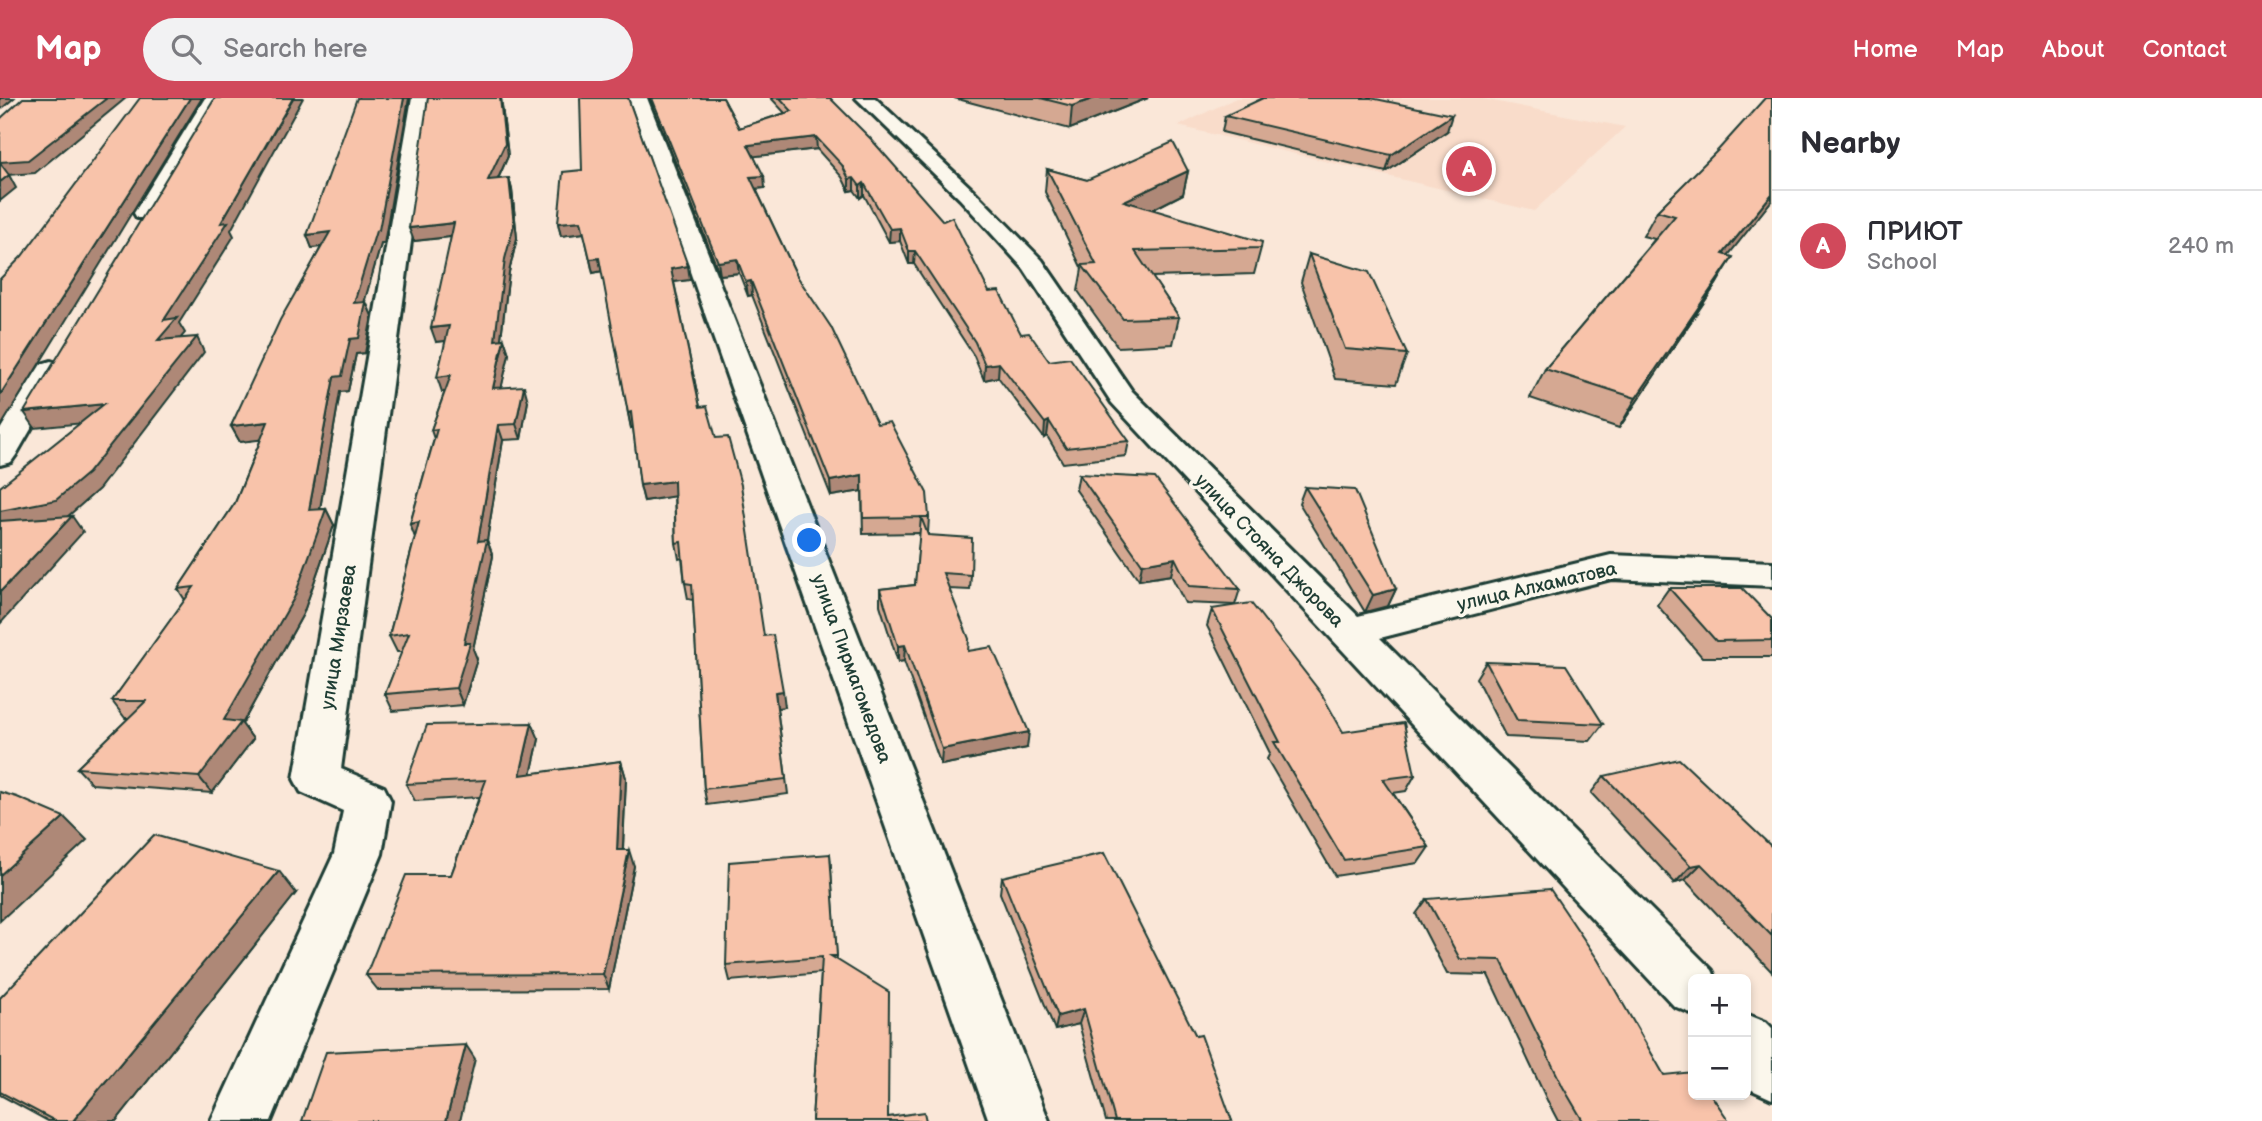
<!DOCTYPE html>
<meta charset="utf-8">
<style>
body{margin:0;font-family:"Balsamiq Sans",sans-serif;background:#f2f2f3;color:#2b2b33}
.controls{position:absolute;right:21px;bottom:21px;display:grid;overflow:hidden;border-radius:10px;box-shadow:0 4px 10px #0003}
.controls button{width:63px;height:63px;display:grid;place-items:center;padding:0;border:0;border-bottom:2px solid #e1e1e2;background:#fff;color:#2b2b33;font:35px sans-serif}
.you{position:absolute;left:810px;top:443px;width:24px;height:24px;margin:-18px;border:5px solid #fff;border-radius:50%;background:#1a73e8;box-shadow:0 0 0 10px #1a73e833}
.badge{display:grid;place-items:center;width:46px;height:46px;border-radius:50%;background:#d1495b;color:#fff;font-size:23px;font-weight:700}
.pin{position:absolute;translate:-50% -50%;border:4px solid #fff;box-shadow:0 2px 7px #0006}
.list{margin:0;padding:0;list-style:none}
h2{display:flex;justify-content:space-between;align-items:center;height:91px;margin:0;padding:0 28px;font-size:30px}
h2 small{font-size:23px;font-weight:400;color:#7c7c81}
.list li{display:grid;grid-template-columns:46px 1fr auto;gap:21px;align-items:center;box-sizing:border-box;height:112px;padding:0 28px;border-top:2px solid #e1e1e2}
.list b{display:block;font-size:26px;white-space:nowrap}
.list p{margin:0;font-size:23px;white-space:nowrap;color:#7c7c81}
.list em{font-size:23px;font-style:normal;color:#7c7c81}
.icon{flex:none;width:38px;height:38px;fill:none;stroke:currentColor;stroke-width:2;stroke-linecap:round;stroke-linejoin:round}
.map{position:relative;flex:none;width:1772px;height:1023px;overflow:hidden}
header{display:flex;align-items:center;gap:42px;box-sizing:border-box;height:98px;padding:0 35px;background:#d1495b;color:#fff}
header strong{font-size:33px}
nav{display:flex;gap:38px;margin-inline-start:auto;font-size:24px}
.search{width:490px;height:63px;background:#f2f2f3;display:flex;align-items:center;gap:18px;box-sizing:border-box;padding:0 24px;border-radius:38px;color:#7c7c81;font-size:26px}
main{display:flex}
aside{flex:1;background:#fff}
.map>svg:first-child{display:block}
</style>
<header>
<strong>Map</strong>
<div class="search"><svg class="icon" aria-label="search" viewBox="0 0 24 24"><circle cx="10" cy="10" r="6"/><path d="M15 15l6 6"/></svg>Search here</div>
<nav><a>Home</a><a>Map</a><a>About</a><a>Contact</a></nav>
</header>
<main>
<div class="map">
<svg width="1772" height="1023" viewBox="0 0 1772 1023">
<rect width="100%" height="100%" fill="#fae7d8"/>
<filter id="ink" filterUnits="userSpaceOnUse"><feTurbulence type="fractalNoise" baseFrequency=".0143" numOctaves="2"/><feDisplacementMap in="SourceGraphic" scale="14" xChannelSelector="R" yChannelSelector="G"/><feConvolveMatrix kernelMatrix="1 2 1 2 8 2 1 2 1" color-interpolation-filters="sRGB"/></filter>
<g filter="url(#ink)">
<path fill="#f9dcca" d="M 1236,0 L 1478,0 L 1625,29 L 1534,113 L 1178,28 Z"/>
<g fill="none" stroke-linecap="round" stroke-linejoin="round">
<g stroke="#1f3d34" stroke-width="6">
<g id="street">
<path d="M 205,0 L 223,0 L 153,120 L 137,120 L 134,115 Z"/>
<path d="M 412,0 L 430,0 L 341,671 L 384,689 L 391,703 L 382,756 L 271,1023 L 211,1023 L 334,756 L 343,713 L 301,694 L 294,681 Z"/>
<path d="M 629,0 L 647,0 L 1049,1023 L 989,1023 Z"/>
<path d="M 856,0 L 875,0 L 974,93 L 1042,162 L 1132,293 L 1358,518 L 1611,457 L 1772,464 L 1772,488 L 1611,481 L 1380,540 L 1712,872 L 1716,881 L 1693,881 L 1693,916 L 1674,908 L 1112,305 L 1024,171 L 960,101 Z"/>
<path d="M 51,263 L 61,266 L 65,272 L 16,357 L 11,364 L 0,367 L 0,331 L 41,266 Z"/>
<path d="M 1746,916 L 1766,924 L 1772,930 L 1772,1001 L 1752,992 L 1746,986 Z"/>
</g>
</g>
<use href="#street" fill="#fbf7ec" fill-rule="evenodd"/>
</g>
<g fill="#d5a892" stroke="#1f3d34" stroke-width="2">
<path d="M 428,0 L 501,0 L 508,58 L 498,81 L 509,80 L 512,92 L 517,140 L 509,174 L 501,241 L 504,241 L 509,256 L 501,290 L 528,303 L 521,341 L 503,342 L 487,442 L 493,458 L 473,551 L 477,561 L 463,607 L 393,613 L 385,596 L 402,554 L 397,554 L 389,538 L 415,439 L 410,426 L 434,341 L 431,332 L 445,293 L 442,294 L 445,243 L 436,244 L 451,139 L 414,143 Z"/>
<path d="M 650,0 L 723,0 L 739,30 L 785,15 L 771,0 L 830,0 L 989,194 L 1021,236 L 1129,343 L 1126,358 L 1063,365 L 1047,338 L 1044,340 L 998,279 L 984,282 L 974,258 L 914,166 L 909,166 L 900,143 L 889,144 L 864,97 L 860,100 L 854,92 L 849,93 L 842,79 L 817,51 L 754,58 L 765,90 L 756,91 L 797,178 L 877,326 L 929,419 L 928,435 L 928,437 L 971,477 L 970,492 L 949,491 L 968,553 L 1027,650 L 941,667 L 904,563 L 898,564 L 880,507 L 880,491 L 915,487 L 920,435 L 863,436 L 862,393 L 831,398 L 752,197 L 748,198 L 739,175 L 720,177 Z"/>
<path d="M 954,0 L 1148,0 L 1070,31 Z"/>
<path d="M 1772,0 L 1772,102 L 1728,157 L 1717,185 L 1619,330 L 1530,300 L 1545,271 L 1655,141 L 1643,138 L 1657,113 Z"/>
<path d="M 1225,18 L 1447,33 L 1386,74 L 1222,34 Z"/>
<path d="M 1047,71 L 1087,82 L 1188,73 L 1183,96 L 1152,112 L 1261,150 L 1254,176 L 1152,179 L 1179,219 L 1173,246 L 1118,249 L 1078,193 L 1082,171 L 1045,94 Z"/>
<path d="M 582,72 L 688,168 L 690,182 L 674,184 L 700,309 L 764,538 L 785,609 L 777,610 L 788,696 L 707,707 L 704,691 L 693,502 L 688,501 L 685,485 L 682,460 L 679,461 L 676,445 L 674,398 L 644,403 L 640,387 L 633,329 L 631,330 L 628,315 L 602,173 L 593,175 L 584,135 L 561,138 L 558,125 Z"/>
<path d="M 307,137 L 384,146 L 381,146 L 364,204 L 366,204 L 372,218 L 365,255 L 356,256 L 348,293 L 340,294 L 320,411 L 326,411 L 334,427 L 303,516 L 242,626 L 253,641 L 212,695 L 92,686 L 77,670 L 129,620 L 125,620 L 112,603 L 185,502 L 178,491 L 235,405 L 261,341 L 240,344 L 231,328 L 321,149 L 312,150 Z"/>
<path d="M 1309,156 L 1407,256 L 1396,286 L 1335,281 L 1301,184 Z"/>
<path d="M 1079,376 L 1240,491 L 1235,507 L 1185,505 L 1171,477 L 1139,482 L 1076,392 Z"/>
<path d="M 1305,389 L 1396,491 L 1388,508 L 1365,514 L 1299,405 Z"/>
<path d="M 1669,490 L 1772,521 L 1772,559 L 1702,559 L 1657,507 Z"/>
<path d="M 1212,511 L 1343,634 L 1415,677 L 1406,693 L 1393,695 L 1429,749 L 1418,765 L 1335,778 L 1267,661 L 1270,655 L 1207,528 Z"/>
<path d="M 1486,564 L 1603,626 L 1590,643 L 1506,639 L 1476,580 Z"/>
<path d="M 539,641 L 531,676 L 621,663 L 626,680 L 623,752 L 634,768 L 609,891 L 378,892 L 366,877 L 451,777 L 479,699 L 415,703 L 406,686 Z"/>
<path d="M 1604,678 L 1772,749 L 1772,874 L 1685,782 L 1675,785 L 1591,695 Z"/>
<path d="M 830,756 L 837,862 L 888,1019 L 926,1023 L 812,1023 L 821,875 L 730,883 L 726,867 Z"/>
<path d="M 1002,779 L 1196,938 L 1232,1023 L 1106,1023 L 1079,926 L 1055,932 L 1000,795 Z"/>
<path d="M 296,795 L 116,1023 L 48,1023 L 0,997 L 0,900 Z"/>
<path d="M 1427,801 L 1664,977 L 1729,1023 L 1558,1023 L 1547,1002 L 1488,877 L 1447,876 L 1416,816 Z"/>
</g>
<g fill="#ae8877" stroke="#1f3d34" stroke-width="2">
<path d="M 0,0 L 14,0 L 0,12 Z"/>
<path d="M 107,0 L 126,0 L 35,75 L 7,77 L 0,64 Z"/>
<path d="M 190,0 L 202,0 L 0,330 L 0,297 Z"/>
<path d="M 293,0 L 303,0 L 231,132 L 234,138 L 179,225 L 185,235 L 166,257 L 158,242 L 164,222 L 221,125 Z"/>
<path d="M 404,0 L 409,0 L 384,146 L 381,146 L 360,219 L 354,205 Z"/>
<path d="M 500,0 L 501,0 L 508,58 L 492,94 L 488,82 Z"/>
<path d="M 1095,0 L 1148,0 L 1070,31 L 1072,8 Z"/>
<path d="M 1452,17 L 1447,33 L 1386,74 L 1391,57 Z"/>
<path d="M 816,39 L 817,51 L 749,59 L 748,47 Z"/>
<path d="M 1188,73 L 1183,96 L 1120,128 L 1124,103 Z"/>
<path d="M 9,77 L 16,90 L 0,103 L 0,84 Z"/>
<path d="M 764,78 L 765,90 L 751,91 L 750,79 Z"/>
<path d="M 509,80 L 512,92 L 517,140 L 509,174 L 499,256 L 495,242 Z"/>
<path d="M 854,80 L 854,92 L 849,93 L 849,81 Z"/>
<path d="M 864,85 L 864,97 L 860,100 L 860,88 Z"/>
<path d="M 1772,96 L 1772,102 L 1708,183 L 1723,156 Z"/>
<path d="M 581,123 L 584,135 L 561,138 L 558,125 Z"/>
<path d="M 454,125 L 458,138 L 414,143 L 409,130 Z"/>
<path d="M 900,130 L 900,143 L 889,144 L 890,131 Z"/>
<path d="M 330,134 L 335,147 L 312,150 L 307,137 Z"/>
<path d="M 909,153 L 915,153 L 914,166 L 909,166 Z"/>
<path d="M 1733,159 L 1717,185 L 1619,330 L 1636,300 Z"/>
<path d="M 599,160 L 602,173 L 593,175 L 590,161 Z"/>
<path d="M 737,161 L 739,175 L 720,177 L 718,164 Z"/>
<path d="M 688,168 L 690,182 L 673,184 L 671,171 Z"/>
<path d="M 751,183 L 752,197 L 748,198 L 746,184 Z"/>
<path d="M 366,204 L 372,218 L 365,255 L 356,256 L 348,293 L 340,294 L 317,428 L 309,412 L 334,279 Z"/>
<path d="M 449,228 L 453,242 L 436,244 L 431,230 Z"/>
<path d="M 197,239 L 204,254 L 99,391 L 67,419 L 0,432 L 0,413 Z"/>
<path d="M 504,241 L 509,256 L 498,305 L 493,290 Z"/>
<path d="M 999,265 L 998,279 L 984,282 L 985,267 Z"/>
<path d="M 451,277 L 456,292 L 442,294 L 437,279 Z"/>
<path d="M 524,288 L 528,303 L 521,341 L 516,326 Z"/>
<path d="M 104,306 L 113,322 L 35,330 L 24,314 Z"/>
<path d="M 631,314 L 634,329 L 631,330 L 628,315 Z"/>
<path d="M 1049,323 L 1047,338 L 1044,340 L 1045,325 Z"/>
<path d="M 268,324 L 276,340 L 240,344 L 231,328 Z"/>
<path d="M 498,327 L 503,342 L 487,442 L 493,458 L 473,551 L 477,561 L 463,607 L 456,590 L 478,443 Z"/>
<path d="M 862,377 L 862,393 L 831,398 L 830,383 Z"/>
<path d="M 674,383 L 676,398 L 644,403 L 640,387 Z"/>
<path d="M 326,411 L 334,427 L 303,516 L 242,626 L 253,641 L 212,695 L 199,679 L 224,622 Z"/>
<path d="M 72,418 L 83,434 L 0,526 L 0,494 Z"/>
<path d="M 419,424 L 416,442 L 410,426 Z"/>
<path d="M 1175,460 L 1171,477 L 1139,482 L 1142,466 Z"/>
<path d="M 1396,491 L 1388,508 L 1365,514 L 1373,497 Z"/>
<path d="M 905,547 L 904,563 L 898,564 L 898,548 Z"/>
<path d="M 783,593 L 785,609 L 777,610 L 775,594 Z"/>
<path d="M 532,625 L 539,641 L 527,694 L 520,677 Z"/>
<path d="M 1029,634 L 1027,650 L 941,667 L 942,651 Z"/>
<path d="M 621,663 L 626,680 L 622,768 L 617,752 Z"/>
<path d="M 64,719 L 87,742 L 0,823 L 0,777 Z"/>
<path d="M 629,752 L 634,768 L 609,891 L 603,876 Z"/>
<path d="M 1701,766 L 1685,782 L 1675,785 L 1691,768 Z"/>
<path d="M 279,773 L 296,795 L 116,1023 L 73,1023 Z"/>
<path d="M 1084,911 L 1079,926 L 1055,932 L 1058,918 Z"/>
<path d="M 466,947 L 475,961 L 460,1023 L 446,1023 Z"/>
</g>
<g fill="#f8c3aa" stroke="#1f3d34" stroke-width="2">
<path d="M 23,0 L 107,0 L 28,62 L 0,64 L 0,21 Z"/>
<path d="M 140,0 L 190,0 L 0,297 L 0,181 L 22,158 Z"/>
<path d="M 215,0 L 293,0 L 221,125 L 228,124 L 164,222 L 177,220 L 158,242 L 197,239 L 88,375 L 56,402 L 0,413 L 0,389 L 104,306 L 24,314 Z"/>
<path d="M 357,0 L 404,0 L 379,132 L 376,133 L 354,205 L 366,204 L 359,240 L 350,241 L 342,278 L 334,279 L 309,412 L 326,411 L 294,500 L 224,622 L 241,624 L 199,679 L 77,670 L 146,603 L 112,603 L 194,489 L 178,491 L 235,405 L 268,324 L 231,328 L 280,222 L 330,134 L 307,137 Z"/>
<path d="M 428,0 L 500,0 L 505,46 L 488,82 L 509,80 L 514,127 L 505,161 L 495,242 L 504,241 L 493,290 L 524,288 L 516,326 L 498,327 L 478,443 L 487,442 L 464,545 L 470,545 L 456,590 L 385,596 L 409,535 L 389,538 L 419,424 L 410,426 L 437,331 L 431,332 L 451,277 L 437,279 L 449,228 L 431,230 L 454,125 L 409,130 Z"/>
<path d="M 580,0 L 628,0 L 688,168 L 671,171 L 700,309 L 707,308 L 716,340 L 728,339 L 741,387 L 764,538 L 773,537 L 783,593 L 775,594 L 786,681 L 704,691 L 692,486 L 685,485 L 681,444 L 676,445 L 674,383 L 640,387 L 631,314 L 628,315 L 599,160 L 590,161 L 581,123 L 558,125 L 563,74 L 582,72 Z"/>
<path d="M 652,0 L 723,0 L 739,30 L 792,13 L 780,0 L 830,0 L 871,41 L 943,123 L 952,119 L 989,194 L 999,193 L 1021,236 L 1029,235 L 1049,263 L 1070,260 L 1129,343 L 1066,350 L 1049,323 L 1045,325 L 999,265 L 985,267 L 975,244 L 915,153 L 909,153 L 900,130 L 890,131 L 864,85 L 860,88 L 854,80 L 849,81 L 842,67 L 816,39 L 748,47 L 764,78 L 750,79 L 797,178 L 831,229 L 877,326 L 890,324 L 927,395 L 929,419 L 921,419 L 928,437 L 972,440 L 971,477 L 943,475 L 969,541 L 968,553 L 992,549 L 1029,634 L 942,651 L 905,547 L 898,548 L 880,491 L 915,487 L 921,419 L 863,420 L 862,377 L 830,383 L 751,183 L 746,184 L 737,161 L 718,164 Z"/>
<path d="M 1040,0 L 1095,0 L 1072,8 Z"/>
<path d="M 1263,0 L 1371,0 L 1452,17 L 1391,57 L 1225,18 Z"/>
<path d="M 1765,0 L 1772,0 L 1772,96 L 1723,156 L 1733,159 L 1636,300 L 1545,271 L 1675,118 L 1657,113 L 1719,51 Z"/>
<path d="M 1173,44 L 1188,73 L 1124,103 L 1262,144 L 1261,150 L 1135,153 L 1179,219 L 1123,221 L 1082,167 L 1096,166 L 1047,71 L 1087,82 Z"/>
<path d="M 0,65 L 9,77 L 0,84 Z"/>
<path d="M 1309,156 L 1369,174 L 1407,256 L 1345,251 Z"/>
<path d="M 1079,376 L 1155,380 L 1240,491 L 1189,488 L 1175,460 L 1142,466 Z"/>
<path d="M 1305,389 L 1355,392 L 1396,491 L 1373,497 Z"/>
<path d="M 72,418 L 0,494 L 0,423 Z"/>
<path d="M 1669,490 L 1742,490 L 1772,521 L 1772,542 L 1716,543 Z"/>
<path d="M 1251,505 L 1321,595 L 1343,634 L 1404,625 L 1415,677 L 1383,681 L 1429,749 L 1344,762 L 1274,644 L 1280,644 L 1212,511 Z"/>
<path d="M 1486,564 L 1566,567 L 1603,626 L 1517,622 Z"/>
<path d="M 532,625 L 520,677 L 621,663 L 617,752 L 629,752 L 603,876 L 366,877 L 406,777 L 451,777 L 486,682 L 406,686 L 427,627 Z"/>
<path d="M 1679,661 L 1772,749 L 1772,838 L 1701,766 L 1691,768 L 1604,678 Z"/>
<path d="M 0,694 L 17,699 L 64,719 L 0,777 Z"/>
<path d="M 154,737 L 279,773 L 73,1023 L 55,1023 L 0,994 L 0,900 Z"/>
<path d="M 1104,755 L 1196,938 L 1201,937 L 1232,1023 L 1115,1023 L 1084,911 L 1058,918 L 1002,779 Z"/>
<path d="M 830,756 L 837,858 L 831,858 L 889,894 L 888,1019 L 924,1014 L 926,1023 L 812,1023 L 822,859 L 726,867 L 729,764 Z"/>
<path d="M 1550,791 L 1598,862 L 1664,977 L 1693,974 L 1693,997 L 1711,997 L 1729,1023 L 1583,1023 L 1563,989 L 1501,862 L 1460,861 L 1427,801 Z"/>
<path d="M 466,947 L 446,1023 L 302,1023 L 326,954 Z"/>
</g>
</g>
<g text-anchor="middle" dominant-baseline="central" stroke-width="7" stroke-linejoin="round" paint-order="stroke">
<g font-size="19" fill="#1f3d34" stroke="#fbf7ec">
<text transform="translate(1269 453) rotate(46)">улица Стояна Джорова</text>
<text transform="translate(1537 489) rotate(-13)">улица Алхаматова</text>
<text transform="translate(339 539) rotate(-81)">улица Мирзаева</text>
<text transform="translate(851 571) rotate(70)">улица Пирмагомедова</text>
</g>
</g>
</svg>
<div class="controls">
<button>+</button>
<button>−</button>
</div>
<div class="you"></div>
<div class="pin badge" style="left:1469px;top:71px">A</div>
</div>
<aside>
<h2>Nearby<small></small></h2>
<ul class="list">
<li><span class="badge">A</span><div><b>ПРИЮТ</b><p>School</p></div><em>240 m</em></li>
</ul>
</aside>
</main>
